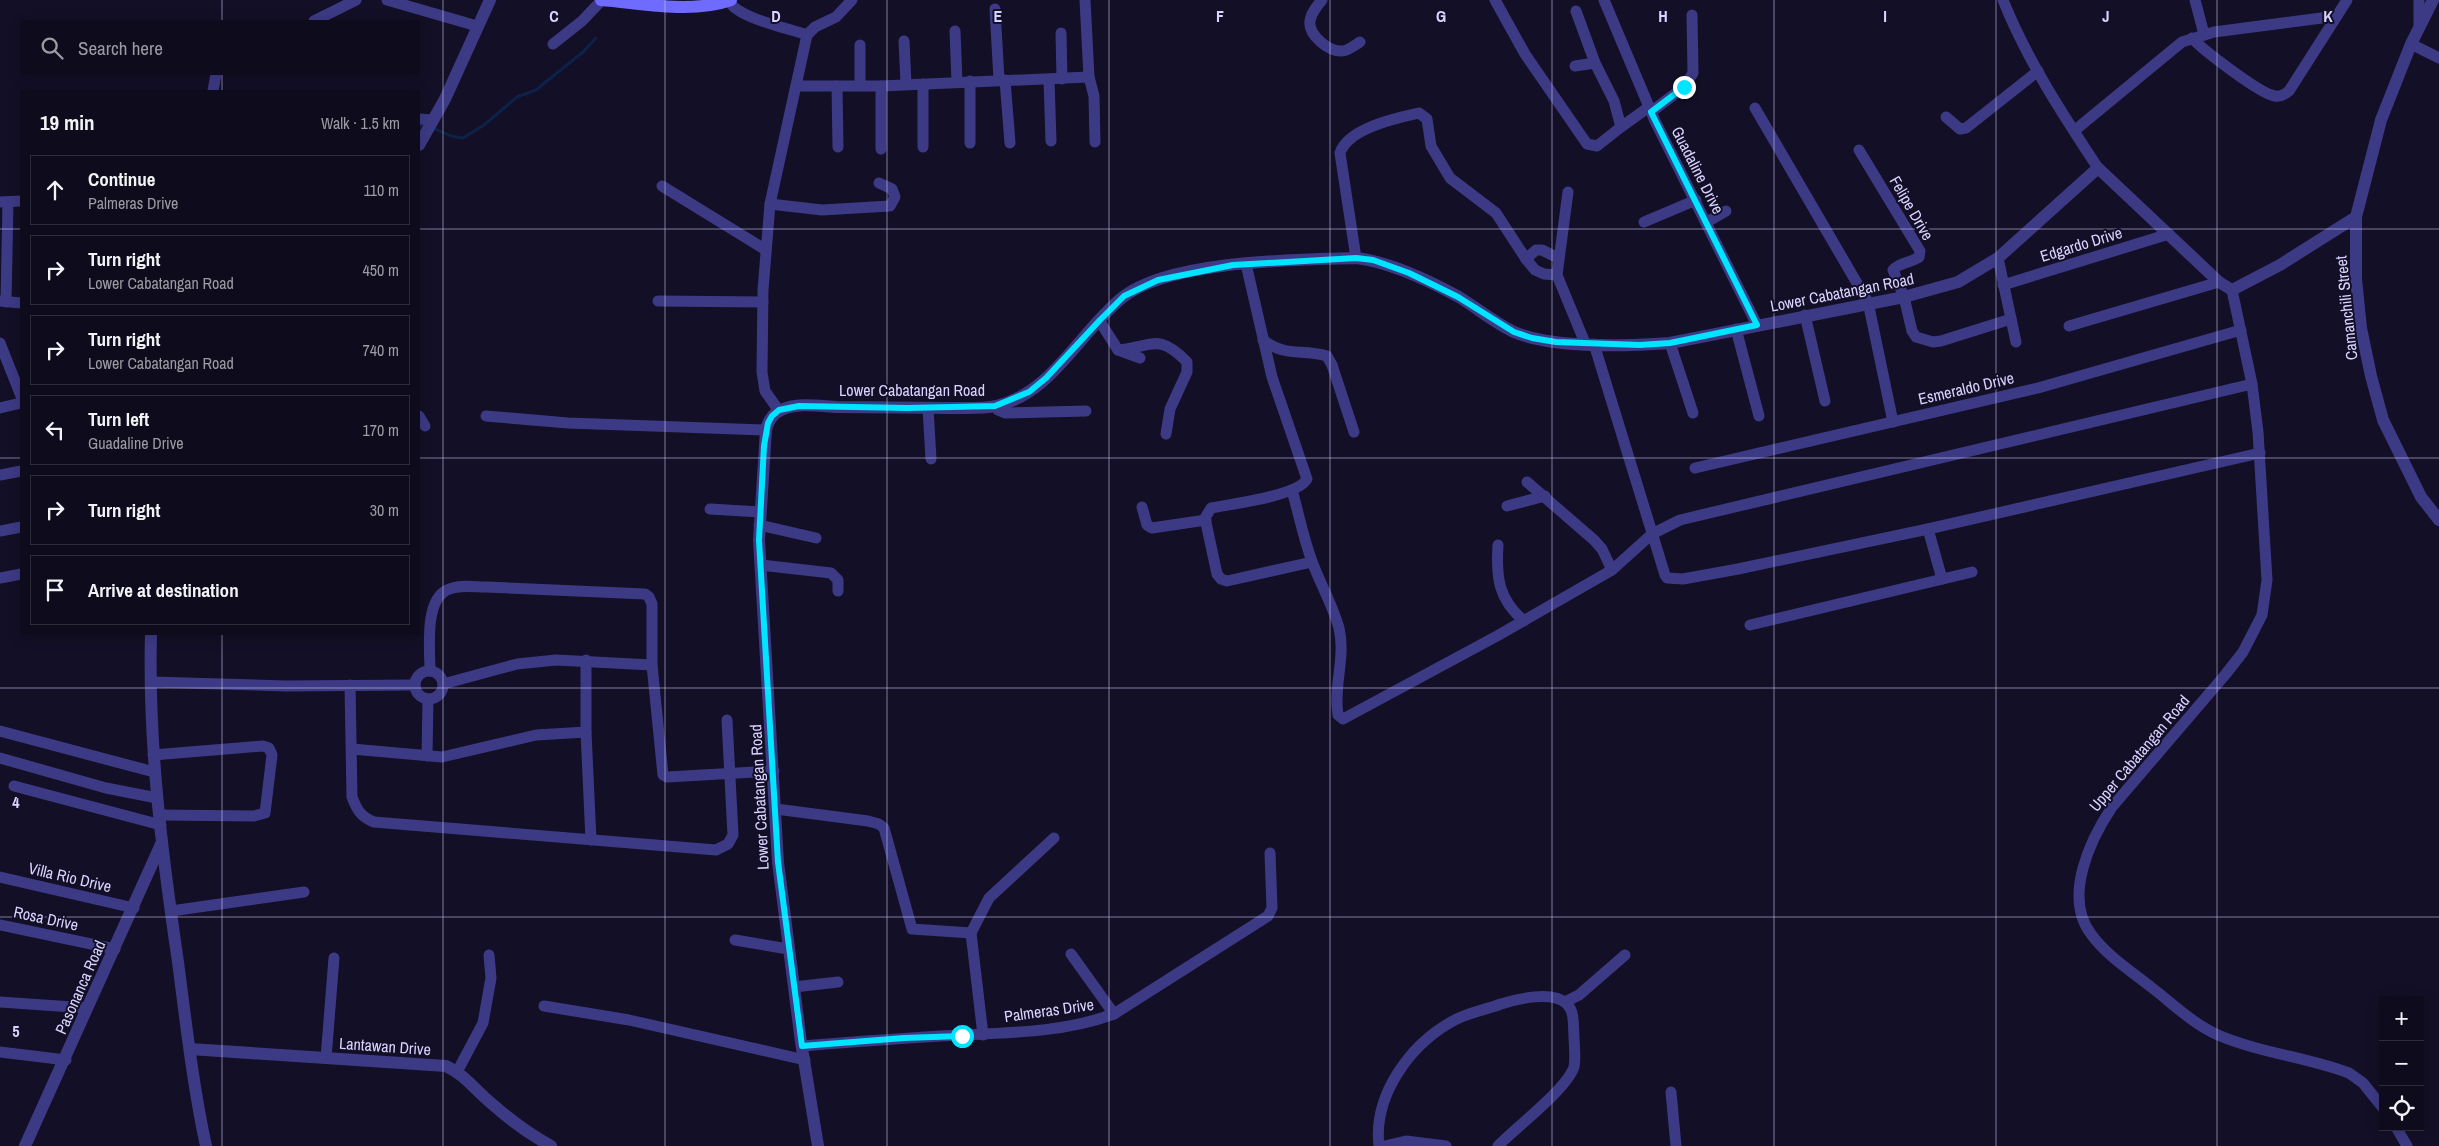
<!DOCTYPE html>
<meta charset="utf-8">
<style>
body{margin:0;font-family:"Archivo Narrow",sans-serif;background:#1c1929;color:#f1f3f6}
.controls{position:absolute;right:15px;bottom:15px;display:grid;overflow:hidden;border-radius:0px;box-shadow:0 2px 12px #0003}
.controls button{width:45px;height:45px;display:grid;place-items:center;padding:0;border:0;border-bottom:1px solid #2e2b3b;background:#0e0b1c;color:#f1f3f6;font:25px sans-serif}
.stop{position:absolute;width:15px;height:15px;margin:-11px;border:4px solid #00e5ff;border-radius:50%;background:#fff}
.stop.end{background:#00e5ff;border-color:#fff;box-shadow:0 1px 5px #0008}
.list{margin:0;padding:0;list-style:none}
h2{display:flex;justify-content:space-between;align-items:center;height:65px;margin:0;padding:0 20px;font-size:21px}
h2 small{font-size:16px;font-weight:400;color:#9b9ba3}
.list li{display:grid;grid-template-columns:32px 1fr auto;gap:15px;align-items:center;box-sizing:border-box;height:70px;margin:0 10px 10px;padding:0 10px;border:1px solid #2e2b3b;border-radius:0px}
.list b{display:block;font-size:19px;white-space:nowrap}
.list p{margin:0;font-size:16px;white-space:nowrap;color:#9b9ba3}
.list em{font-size:16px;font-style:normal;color:#9b9ba3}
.icon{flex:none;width:28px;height:28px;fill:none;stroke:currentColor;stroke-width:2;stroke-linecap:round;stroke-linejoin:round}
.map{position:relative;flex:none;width:2439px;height:1146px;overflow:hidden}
.search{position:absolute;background:#0e0b1c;box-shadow:0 2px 12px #0003;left:20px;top:20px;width:400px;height:55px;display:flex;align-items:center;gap:12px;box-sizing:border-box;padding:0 18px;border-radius:0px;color:#9b9ba3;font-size:19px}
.panel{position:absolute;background:#0e0b1c;box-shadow:0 2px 12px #0003;left:20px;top:90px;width:400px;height:545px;border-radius:0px}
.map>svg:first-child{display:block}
</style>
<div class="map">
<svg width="2439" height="1146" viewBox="0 0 2439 1146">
<rect width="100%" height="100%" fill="#130f26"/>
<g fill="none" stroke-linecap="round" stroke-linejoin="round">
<g stroke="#0c2248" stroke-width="3">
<path d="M 419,125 L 422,126"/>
<path d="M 433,128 L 451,136 L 463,138 L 484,125 L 517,97 L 536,90 L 583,52 L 596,38"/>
</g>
<g stroke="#3d3a85" stroke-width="11">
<path d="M 387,0 L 477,26"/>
<path d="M 1085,0 L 1089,77"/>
<path d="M 1322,0 C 1317,6 1311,13 1310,21 C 1308,35 1329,52 1342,51 C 1348,51 1355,45 1360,42"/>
<path d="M 1495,0 L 1525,54 L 1587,144 L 1597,146 L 1621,127"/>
<path d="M 1604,0 L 1655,121 L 1757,325"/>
<path d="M 2003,0 C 2027,60 2063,115 2098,168"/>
<path d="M 2195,0 L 2204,34"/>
<path d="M 2419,0 L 2419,24"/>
<path d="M 729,1 C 737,18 788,28 807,35"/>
<path d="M 995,9 L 999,80"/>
<path d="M 1576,11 L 1595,63"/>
<path d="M 314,21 L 356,0"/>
<path d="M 955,31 L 957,82"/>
<path d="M 1061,33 L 1062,79"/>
<path d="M 2192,38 C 2203,50 2260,94 2275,96 C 2280,97 2284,95 2289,91 L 2347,0"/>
<path d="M 904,41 L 906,84"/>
<path d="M 553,44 L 582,21 L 602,0"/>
<path d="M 2411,44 L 2439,58"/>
<path d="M 860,45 L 860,85"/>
<path d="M 1575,66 L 1595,63 L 1614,101 L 1621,127 L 1649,107"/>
<path d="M 1005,80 L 1010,143"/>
<path d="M 1049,80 L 1051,141"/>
<path d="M 970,81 L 970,143"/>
<path d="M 923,84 L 923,147"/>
<path d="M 797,86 L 881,86 L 1089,77 L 1094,96 L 1095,142"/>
<path d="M 837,86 L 838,147"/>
<path d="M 881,86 L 881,149"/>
<path d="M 213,91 L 216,74"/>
<path d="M 1755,108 L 1868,302 L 1893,422"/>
<path d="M 1651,112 L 1684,87 L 1693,73 L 1692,15"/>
<path d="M 1946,117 L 1960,129 L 1966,128 L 2038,71"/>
<path d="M 419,119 L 433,120"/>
<path d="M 2074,131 L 2182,42 L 2214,32 L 2337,16"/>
<path d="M 1859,150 L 1920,251 L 1919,257 C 1911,263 1899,262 1893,270 L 1904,297 L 1912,331 L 1916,337 L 1933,342 L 1941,341 L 2011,319"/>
<path d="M 662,186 L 766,250"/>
<path d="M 1568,192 L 1557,275 L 1585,343"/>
<path d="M 0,202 L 21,201"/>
<path d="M 770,204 L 822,210 L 890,206 L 895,197 L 892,189 L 879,183"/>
<path d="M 1644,222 L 1696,200"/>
<path d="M 1707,222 L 1726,211"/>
<path d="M 1356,258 L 1340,153 C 1348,128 1397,118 1419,113 L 1427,119 L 1431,146 L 1450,178 L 1496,213 L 1526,259 L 1535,270 L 1544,274 L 1557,275"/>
<path d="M 1998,258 L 2016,342"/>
<path d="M 1526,259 L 1536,250 L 1542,250 L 1558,258"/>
<path d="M 1246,264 L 1272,377 L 1307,479 C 1298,496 1231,504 1211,508 L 1205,518 L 1217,574 L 1221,579 L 1227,581 L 1312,562"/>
<path d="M 2003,285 L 2169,234"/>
<path d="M 2232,290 L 2252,384 L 2258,432 L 2267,580 L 2262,615 L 2243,652 L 2225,675 L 2112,807 C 2090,840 2063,897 2091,934 C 2106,955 2131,971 2151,987 C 2172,1003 2193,1024 2218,1035 C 2260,1053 2307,1057 2349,1073 L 2363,1083 L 2383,1108"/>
<path d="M 0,301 L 21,303"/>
<path d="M 658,301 L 763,302"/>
<path d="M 6,302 L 8,202"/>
<path d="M 1805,315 L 1825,401"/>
<path d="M 1099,320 L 1118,350 L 1140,358"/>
<path d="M 2069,326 L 2219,282"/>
<path d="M 1736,329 L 1759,416"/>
<path d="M 1263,340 C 1287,358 1301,348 1327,356 L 1332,365 L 1354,432"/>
<path d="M 0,343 L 21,396"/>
<path d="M 1670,343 L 1693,413"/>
<path d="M 1594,344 L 1665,575 L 1667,578 L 1683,579 L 1738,569 L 1928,529 L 2260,453"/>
<path d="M 1118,350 C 1152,347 1158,332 1187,362 L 1187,372 L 1170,409 L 1166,434"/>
<path d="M 995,406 L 998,410 L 1005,413 L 1086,411"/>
<path d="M 0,408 L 21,403"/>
<path d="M 928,408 L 931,459"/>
<path d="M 779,411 L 765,391 L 762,372 L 763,290 L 770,204 L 807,35 L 815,27 L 836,17 L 852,0"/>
<path d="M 419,416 L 425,426"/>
<path d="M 486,416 L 568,423 L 766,430"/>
<path d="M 1695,468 L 2038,388 L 2241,330"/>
<path d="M 0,475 L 21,471"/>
<path d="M 1527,482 L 1594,540 L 1602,549 L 1612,570"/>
<path d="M 1292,490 C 1299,515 1304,541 1313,564 C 1321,585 1333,606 1339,628 C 1346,658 1333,686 1338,715 L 1343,719 L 1497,636 L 1612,570 L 1652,534 L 1680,520 L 2252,384"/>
<path d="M 1507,506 L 1545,496"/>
<path d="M 1142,507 L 1147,525 L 1152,528 L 1206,520"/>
<path d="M 710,509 L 760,512"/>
<path d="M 759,525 L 816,538"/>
<path d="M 1928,529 L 1942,579"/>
<path d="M 0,531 L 21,527"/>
<path d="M 1498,545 C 1496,577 1498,599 1524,621"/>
<path d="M 761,565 L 831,573 L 838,580 L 838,591"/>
<path d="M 0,578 L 21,574"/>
<path d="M 1750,625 L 1972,572"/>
<path d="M 586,660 L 586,732 L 591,840"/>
<path d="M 430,671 C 430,650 424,601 447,590 C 458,584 474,587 486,587 L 645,594 L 649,597 L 652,604 L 652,665 L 663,775 L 667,777 L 774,771"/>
<circle cx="429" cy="685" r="14"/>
<path d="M 151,682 L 286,686 L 415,685"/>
<path d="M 443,684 L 517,664 L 556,660 L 652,665"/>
<path d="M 350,685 L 352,797 C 357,810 361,817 374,822 L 716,850 L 728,844 L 733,835 L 727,720"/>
<path d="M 0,731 L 154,772"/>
<path d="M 352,749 L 442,757 L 536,735 L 586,732"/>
<path d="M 153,755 L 263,746 L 269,748 L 272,755 L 265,813 L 254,816 L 160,815"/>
<path d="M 427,756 L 428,699"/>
<path d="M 0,758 L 106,788 L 157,798"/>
<path d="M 14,786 L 161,825"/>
<path d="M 776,809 L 868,821 L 879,824 L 884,828 L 912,929 L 971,933 L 983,1035"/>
<path d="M 0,877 L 134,908"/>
<path d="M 171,911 L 304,892"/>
<path d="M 0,925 L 115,949"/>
<path d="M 971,933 L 989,898 L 1054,838"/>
<path d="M 735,940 L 788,949"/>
<path d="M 1071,954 L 1114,1014"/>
<path d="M 794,987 L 838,982"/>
<path d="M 0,1002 L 87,1008"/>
<path d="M 1565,1002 L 1579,995 L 1625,955"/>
<path d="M 544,1006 L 629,1020 L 805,1060"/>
<path d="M 802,1046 C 848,1042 894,1039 940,1036 C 997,1033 1060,1034 1114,1014 L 1268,916 L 1272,908 L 1270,853"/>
<path d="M 0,1052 L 66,1060"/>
<path d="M 326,1058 L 334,958"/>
<path d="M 457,1072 L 483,1023 L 491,978 L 489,955"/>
<path d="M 1671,1092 L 1676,1146"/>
<path d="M 2396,1127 L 2407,1146"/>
<path d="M 1379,1146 C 1373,1096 1409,1046 1451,1022 C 1466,1013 1485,1010 1501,1004 C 1517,999 1553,990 1567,1004 C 1575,1012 1573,1026 1574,1036 C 1574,1046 1576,1058 1574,1067 C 1566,1090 1516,1127 1498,1146"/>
<path d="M 1385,1146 L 1406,1141 L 1446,1146"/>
</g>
<g stroke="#3d3a85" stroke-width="12">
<path d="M 2433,0 L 2411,44 L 2381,120 L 2356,217 L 2356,279 L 2361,328 L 2371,376 L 2383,420 L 2421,497 L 2439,520"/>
<path d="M 419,145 L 445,99 L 490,0"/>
<path d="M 151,634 C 148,744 162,853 178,962 C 186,1023 193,1086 206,1146"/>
<path d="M 190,1049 L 446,1066 C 465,1075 475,1090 491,1103 C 509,1119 529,1134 551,1146"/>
<path d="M 25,1146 L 162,842"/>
<path d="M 818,1146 L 801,1042 L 778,862 L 759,540 L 766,430 C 768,421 772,414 781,410 C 798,402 819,406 837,407 C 875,407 913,408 951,408 C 965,408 982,409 996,406 C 1053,393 1080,331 1123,297 C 1171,260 1295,260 1356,258 C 1391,262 1428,280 1459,297 C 1477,308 1495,323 1514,332 C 1554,349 1627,346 1670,343 L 1904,297 L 1958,282 L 1998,258 L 2098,168 L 2219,282 L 2232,290 L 2280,265 L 2356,217"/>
</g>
<path stroke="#6f6bff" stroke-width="12" d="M 601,0 C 642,3 691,14 731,0"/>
</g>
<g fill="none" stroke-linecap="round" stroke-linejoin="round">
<path stroke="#00e5ff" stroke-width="6" d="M 962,1036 L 904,1038 L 802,1046 L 778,862 L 759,540 L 764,446 L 768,423 L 772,416 L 779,410 L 799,406 L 907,408 L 995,406 L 1029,392 L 1046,378 L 1100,320 L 1124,296 L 1158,280 L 1233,265 L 1356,258 L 1373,260 L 1409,273 L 1458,297 L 1514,332 L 1532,338 L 1556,342 L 1640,345 L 1670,343 L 1757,325 L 1651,112 L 1684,87"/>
</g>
<path fill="none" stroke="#d9d4ff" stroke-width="1" stroke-opacity="0.55" d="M 222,0 L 222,21M 443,0 L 443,1146M 665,0 L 665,1146M 887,0 L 887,1146M 1109,0 L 1109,1146M 1330,0 L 1330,1146M 1552,0 L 1552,1146M 1774,0 L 1774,1146M 1996,0 L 1996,1146M 2217,0 L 2217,1146M 222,74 L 222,91M 0,229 L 21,229M 419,229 L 2439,229M 0,458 L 21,458M 419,458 L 2439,458M 222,634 L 222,1146M 0,688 L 2439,688M 0,917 L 2439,917"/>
<g text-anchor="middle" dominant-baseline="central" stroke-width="4" stroke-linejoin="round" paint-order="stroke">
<g font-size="16" fill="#d9d4ff" stroke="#130f26">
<text transform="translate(1698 170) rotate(63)">Guadaline Drive</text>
<text transform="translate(1912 208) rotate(60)">Felipe Drive</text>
<text transform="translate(2081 244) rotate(-17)">Edgardo Drive</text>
<text transform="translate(1842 292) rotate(-11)">Lower Cabatangan Road</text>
<text transform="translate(2346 308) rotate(-96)">Camanchili Street</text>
<text transform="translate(1966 388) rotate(-13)">Esmeraldo Drive</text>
<text x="912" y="390">Lower Cabatangan Road</text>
<text transform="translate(2139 753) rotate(-50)">Upper Cabatangan Road</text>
<text transform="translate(759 797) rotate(-93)">Lower Cabatangan Road</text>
<text transform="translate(70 877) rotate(13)">Villa Rio Drive</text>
<text transform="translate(46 918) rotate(12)">Rosa Drive</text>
<text transform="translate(80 987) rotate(-66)">Pasonanca Road</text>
<text transform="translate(1049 1010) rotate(-8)">Palmeras Drive</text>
<text transform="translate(385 1046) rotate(4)">Lantawan Drive</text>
</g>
</g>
<g font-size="16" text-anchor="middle" font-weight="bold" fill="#d9d4ff" stroke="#130f26" stroke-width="4" stroke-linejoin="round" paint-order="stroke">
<text x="554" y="22">C</text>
<text x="776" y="22">D</text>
<text x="998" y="22">E</text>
<text x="1220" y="22">F</text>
<text x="1441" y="22">G</text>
<text x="1663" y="22">H</text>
<text x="1885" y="22">I</text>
<text x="2106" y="22">J</text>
<text x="2328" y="22">K</text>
<text x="16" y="808">4</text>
<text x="16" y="1037">5</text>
</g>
</svg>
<div class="controls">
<button>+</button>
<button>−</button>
<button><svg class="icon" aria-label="locate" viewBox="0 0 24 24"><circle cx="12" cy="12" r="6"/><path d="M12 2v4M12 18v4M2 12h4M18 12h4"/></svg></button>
</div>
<div class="stop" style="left:962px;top:1036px"></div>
<div class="stop end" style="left:1684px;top:87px"></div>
<div class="search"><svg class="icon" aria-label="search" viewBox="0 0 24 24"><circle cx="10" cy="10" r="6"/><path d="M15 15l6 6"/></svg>Search here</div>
<section class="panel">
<h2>19 min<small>Walk · 1.5 km</small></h2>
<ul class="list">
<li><svg class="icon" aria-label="ahead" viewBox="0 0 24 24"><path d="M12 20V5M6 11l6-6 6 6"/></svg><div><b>Continue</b><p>Palmeras Drive</p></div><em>110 m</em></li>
<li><svg class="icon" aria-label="right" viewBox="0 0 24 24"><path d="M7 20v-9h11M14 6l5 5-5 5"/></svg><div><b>Turn right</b><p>Lower Cabatangan Road</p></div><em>450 m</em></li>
<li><svg class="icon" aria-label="right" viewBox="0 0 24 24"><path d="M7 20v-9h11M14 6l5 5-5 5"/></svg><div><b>Turn right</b><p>Lower Cabatangan Road</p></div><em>740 m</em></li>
<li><svg class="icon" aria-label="left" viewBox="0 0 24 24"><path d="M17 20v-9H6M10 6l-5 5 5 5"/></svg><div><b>Turn left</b><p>Guadaline Drive</p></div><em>170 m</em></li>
<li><svg class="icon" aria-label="right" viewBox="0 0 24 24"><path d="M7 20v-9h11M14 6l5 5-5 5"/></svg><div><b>Turn right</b></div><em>30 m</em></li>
<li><svg class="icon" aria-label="arrive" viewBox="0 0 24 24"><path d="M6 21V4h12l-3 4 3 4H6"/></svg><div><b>Arrive at destination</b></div></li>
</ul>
</section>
</div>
